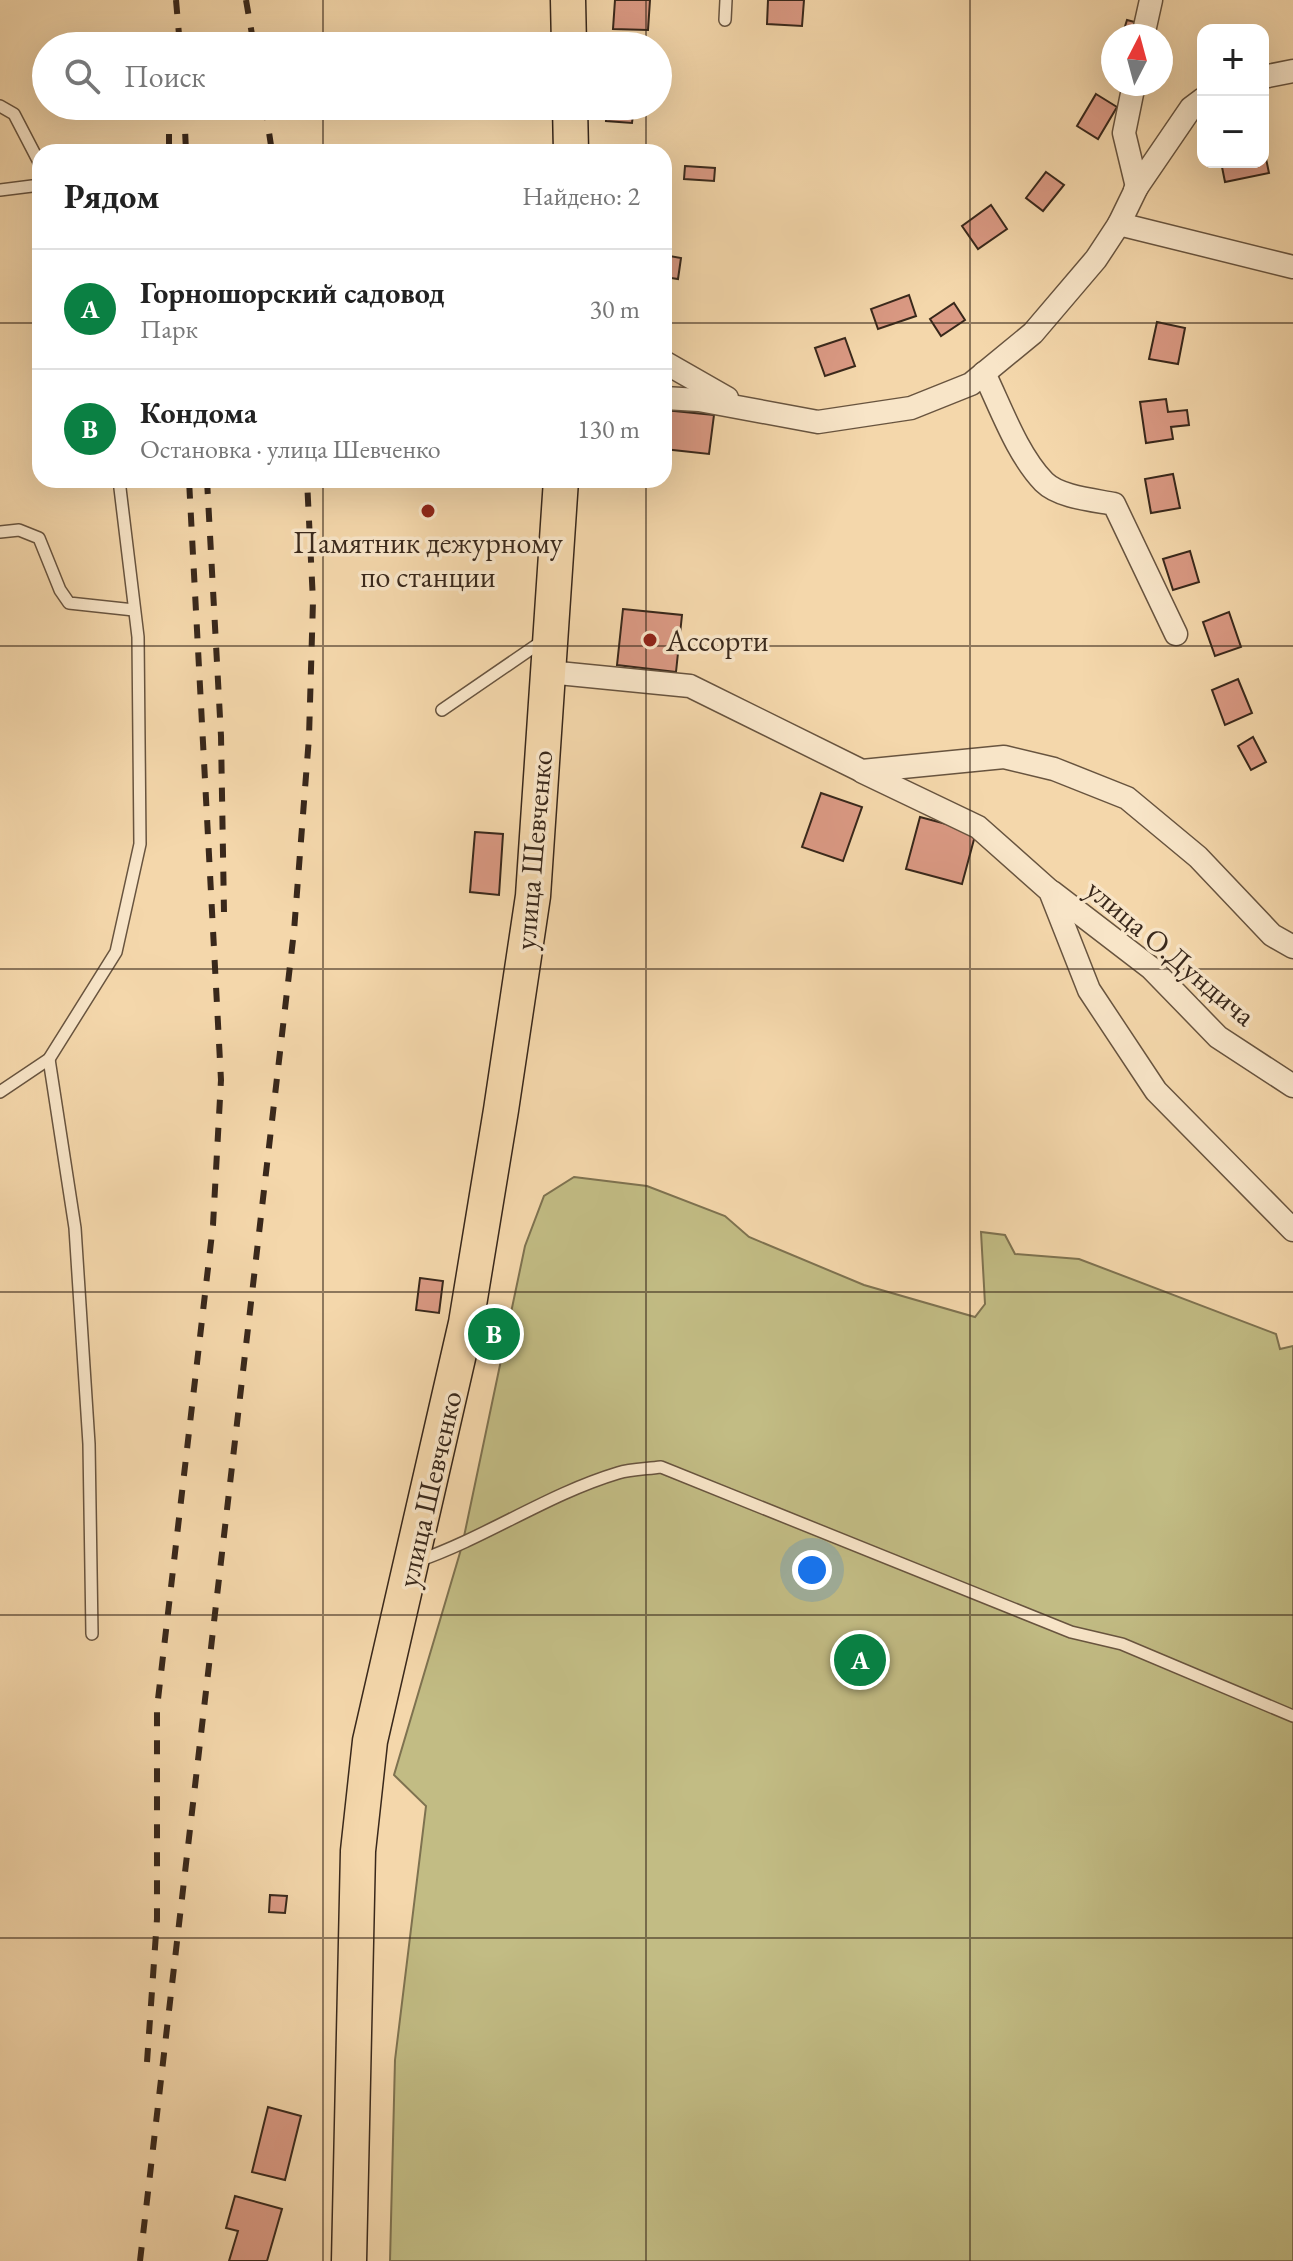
<!DOCTYPE html>
<html lang="ru">
<meta charset="utf-8">
<style>
body{margin:0;font-family:"EB Garamond",serif;background:#f2f2f2;color:#222}
.controls{position:absolute;right:24px;top:24px;display:grid;overflow:hidden;border-radius:16px;box-shadow:0 8px 32px #0002}
.controls button{width:72px;height:72px;display:grid;place-items:center;padding:0;border:0;border-bottom:2px solid #e0e0e0;background:#fff;color:#222;font:40px sans-serif}
.compass{position:absolute;left:1101px;top:24px;width:72px;height:72px;border-radius:50%;background:#fff;box-shadow:0 8px 32px #0002;rotate:6deg}
.you{position:absolute;left:812px;top:1570px;width:28px;height:28px;margin:-20px;border:6px solid #fff;border-radius:50%;background:#1a73e8;box-shadow:0 0 0 12px #1a73e833}
.badge{display:grid;place-items:center;width:52px;height:52px;border-radius:50%;background:#0b8043;color:#fff;font-size:26px;font-weight:700}
.pin{position:absolute;translate:-50% -50%;border:4px solid #fff;box-shadow:0 2px 8px #0006}
.list{margin:0;padding:0;list-style:none}
h2{display:flex;justify-content:space-between;align-items:center;height:104px;margin:0;padding:0 32px;font-size:34px}
h2 small{font-size:26px;font-weight:400;color:#767676}
.list li{display:grid;grid-template-columns:52px 1fr auto;gap:24px;align-items:center;box-sizing:border-box;height:120px;padding:0 32px;border-top:2px solid #e0e0e0}
.list b{display:block;font-size:30px;white-space:nowrap}
.list p{margin:0;font-size:26px;white-space:nowrap;color:#767676}
.list em{font-size:26px;font-style:normal;color:#767676}
.icon{flex:none;width:44px;height:44px;fill:none;stroke:currentColor;stroke-width:2;stroke-linecap:round;stroke-linejoin:round}
.map{position:relative;flex:none;width:1293px;height:2261px;overflow:hidden}
.search{position:absolute;background:#fff;box-shadow:0 8px 32px #0002;left:32px;top:32px;width:640px;height:88px;display:flex;align-items:center;gap:20px;box-sizing:border-box;padding:0 28px;border-radius:44px;color:#767676;font-size:30px}
.panel{position:absolute;background:#fff;box-shadow:0 8px 32px #0002;left:32px;top:144px;width:640px;height:344px;border-radius:24px}
.map>svg:first-child{display:block}
</style>
<div class="map">
<svg width="1293" height="2261" viewBox="0 0 1293 2261">
<rect width="100%" height="100%" fill="#f4d7ab"/>
<filter id="stains"><feTurbulence type="fractalNoise" baseFrequency=".0025" numOctaves="4"/><feColorMatrix values="0 0 0 0 .2 0 0 0 0 .09 0 0 0 0 .02 0 0 0 .5 -.17"/></filter>
<radialGradient id="worn" r=".72"><stop offset=".6" stop-color="#630" stop-opacity="0"/><stop offset="1" stop-color="#630" stop-opacity=".3"/></radialGradient>
<path fill="#c2bc84" stroke="#7e7250" stroke-width="2" d="M 574,1177 L 647,1186 L 725,1216 L 749,1237 L 864,1285 L 975,1317 L 985,1304 L 981,1232 L 1005,1235 L 1015,1254 L 1079,1259 L 1276,1334 L 1280,1349 L 1293,1346 L 1293,2261 L 390,2261 L 395,2060 L 426,1806 L 394,1775 L 462,1546 L 525,1246 L 544,1196 Z"/>
<g fill="#da9983" stroke="#39281b" stroke-width="2">
<path d="M 615,0 L 650,0 L 648,30 L 613,29 Z"/>
<path d="M 768,0 L 804,0 L 802,26 L 767,24 Z"/>
<path d="M 1127,20 L 1142,24 L 1139,36 L 1122,36 Z"/>
<path d="M 1096,94 L 1117,107 L 1098,139 L 1077,126 Z"/>
<path d="M 607,106 L 634,106 L 632,123 L 606,121 Z"/>
<path d="M 1263,144 L 1269,173 L 1225,182 L 1221,162 L 1263,162 Z"/>
<path d="M 685,166 L 715,168 L 714,181 L 684,179 Z"/>
<path d="M 1046,172 L 1064,185 L 1043,211 L 1026,198 Z"/>
<path d="M 991,205 L 1007,229 L 978,249 L 962,226 Z"/>
<path d="M 664,255 L 681,258 L 678,279 L 664,277 Z"/>
<path d="M 909,295 L 916,316 L 878,329 L 871,309 Z"/>
<path d="M 954,303 L 965,320 L 941,336 L 930,319 Z"/>
<path d="M 1157,322 L 1185,328 L 1178,364 L 1149,359 Z"/>
<path d="M 845,338 L 855,366 L 825,376 L 815,348 Z"/>
<path d="M 1166,399 L 1168,412 L 1187,410 L 1189,425 L 1171,427 L 1173,439 L 1146,443 L 1140,402 Z"/>
<path d="M 664,410 L 714,415 L 709,454 L 664,449 Z"/>
<path d="M 1173,474 L 1180,508 L 1151,513 L 1145,479 Z"/>
<path d="M 1190,551 L 1199,582 L 1173,590 L 1163,559 Z"/>
<path d="M 623,609 L 682,615 L 676,672 L 617,665 Z"/>
<path d="M 1229,612 L 1241,647 L 1215,656 L 1203,622 Z"/>
<path d="M 1238,679 L 1252,713 L 1225,725 L 1212,690 Z"/>
<path d="M 1253,737 L 1266,762 L 1251,770 L 1238,746 Z"/>
<path d="M 821,793 L 862,807 L 843,861 L 802,847 Z"/>
<path d="M 920,817 L 976,832 L 962,884 L 906,869 Z"/>
<path d="M 475,832 L 503,834 L 499,895 L 470,892 Z"/>
<path d="M 420,1278 L 443,1281 L 439,1313 L 416,1310 Z"/>
<path d="M 270,1895 L 287,1896 L 285,1913 L 269,1912 Z"/>
<path d="M 268,2107 L 301,2116 L 285,2180 L 252,2172 Z"/>
<path d="M 235,2196 L 282,2209 L 267,2261 L 229,2261 L 238,2231 L 226,2228 Z"/>
</g>
<g fill="none" stroke-linecap="round" stroke-linejoin="round">
<g stroke="#68543f" stroke-width="14">
<g id="service">
<path d="M 725,20 L 726,0"/>
<path d="M 0,106 L 14,114 L 40,164"/>
<path d="M 0,190 L 40,185"/>
<path d="M 0,532 L 19,530 L 39,538 L 60,590 L 69,603 L 134,610"/>
<path d="M 442,710 L 544,640"/>
<path d="M 49,1059 L 75,1228 L 89,1444 L 92,1634"/>
<path d="M 0,1092 L 49,1059 L 116,952 L 140,844 L 138,637 L 119,480"/>
<path d="M 418,1561 C 487,1537 548,1494 618,1473 C 631,1469 647,1469 661,1467 L 1071,1632 L 1122,1644 L 1293,1716"/>
</g>
</g>
<g stroke="#68543f" stroke-width="25">
<g id="minor">
<path d="M 1143,36 L 1151,0"/>
<path d="M 1263,77 L 1293,71"/>
<path d="M 1135,190 L 1191,108 L 1203,99"/>
<path d="M 1119,224 L 1293,267"/>
<path d="M 664,362 L 727,398"/>
<path d="M 984,373 C 1001,408 1017,454 1044,482 C 1059,497 1093,500 1114,504 L 1176,634"/>
<path d="M 664,398 L 699,400 L 818,422 L 911,408 L 971,384 L 1033,333 L 1096,259 L 1119,224 L 1137,187 L 1124,133 L 1134,84"/>
<path d="M 548,672 L 690,686 L 862,771 L 1004,757 L 1054,769 L 1127,798 L 1198,857 L 1272,935 L 1293,947"/>
<path d="M 863,772 L 978,827 L 1050,891 L 1089,990 L 1156,1091 L 1293,1230"/>
<path d="M 1052,892 L 1151,968 L 1218,1037 L 1293,1086"/>
</g>
</g>
<g stroke="#39281b" stroke-width="37">
<g id="primary">
<path d="M 568,0 L 569,46"/>
<path d="M 570,106 L 571,152"/>
<path d="M 349,2261 L 358,1851 L 370,1741 L 466,1323 L 501,1110 L 533,896 L 561,480"/>
</g>
</g>
<use href="#service" stroke="#f8e5c8" stroke-width="11"/>
<use href="#minor" stroke="#f8e5c8" stroke-width="22"/>
<use href="#primary" stroke="#f4d7ab" stroke-width="34"/>
<g stroke="#39281b" stroke-width="6" stroke-dasharray="14 14" stroke-linecap="butt">
<path d="M 176,0 L 180,46"/>
<path d="M 246,0 L 254,46"/>
<path d="M 169,106 L 169,152"/>
<path d="M 184,106 L 186,152"/>
<path d="M 265,106 L 272,152"/>
<path d="M 207,480 L 221,736 L 224,912"/>
<path d="M 147,2062 L 157,1919 L 157,1708 L 213,1225 L 221,1080 L 189,480"/>
<path d="M 140,2261 L 294,931 L 309,737 L 313,601 L 307,480"/>
</g>
</g>
<path fill="none" stroke="#39281b" stroke-width="2" stroke-opacity="0.55" d="M 323,0 L 323,46M 646,0 L 646,46M 970,0 L 970,2261M 323,106 L 323,152M 646,106 L 646,152M 0,323 L 40,323M 664,323 L 1293,323M 323,480 L 323,2261M 646,480 L 646,2261M 0,646 L 1293,646M 0,969 L 1293,969M 0,1292 L 1293,1292M 0,1615 L 1293,1615M 0,1938 L 1293,1938"/>
<g fill="#8f2418" stroke="#f8e5c8" stroke-width="3">
<circle cx="428" cy="511" r="8"/>
<circle cx="650" cy="640" r="8"/>
</g>
<g text-anchor="middle" dominant-baseline="central" stroke-width="7" stroke-linejoin="round" paint-order="stroke">
<g font-size="30" fill="#39281b" stroke="#f8e5c8">
<text x="428" y="542">Памятник дежурному<tspan x="428" dy="34">по станции</tspan></text>
<text x="666" y="640" text-anchor="start">Ассорти</text>
</g>
<g font-size="30" fill="#39281b" stroke="#f8e5c8">
<text transform="translate(533 850) rotate(-85)">улица Шевченко</text>
<text transform="translate(1171 952) rotate(40)">улица О.Дундича</text>
<text transform="translate(429 1489) rotate(-77)">улица Шевченко</text>
</g>
</g>
<rect width="100%" height="100%" filter="url(#stains)"/>
<rect width="100%" height="100%" fill="url(#worn)"/>
</svg>
<div class="controls">
<button>+</button>
<button>−</button>
</div>
<svg class="compass" viewBox="-18 -18 36 36"><path d="M0-13l5 13h-10z" fill="#e53935"/><path d="M0 13l5-13h-10z" fill="#767676"/></svg>
<div class="you"></div>
<div class="pin badge" style="left:860px;top:1660px">A</div>
<div class="pin badge" style="left:494px;top:1334px">B</div>
<div class="search"><svg class="icon" aria-label="search" viewBox="0 0 24 24"><circle cx="10" cy="10" r="6"/><path d="M15 15l6 6"/></svg>Поиск</div>
<section class="panel">
<h2>Рядом<small>Найдено: 2</small></h2>
<ul class="list">
<li><span class="badge">A</span><div><b>Горношорский садовод</b><p>Парк</p></div><em>30 m</em></li>
<li><span class="badge">B</span><div><b>Кондома</b><p>Остановка · улица Шевченко</p></div><em>130 m</em></li>
</ul>
</section>
</div>
